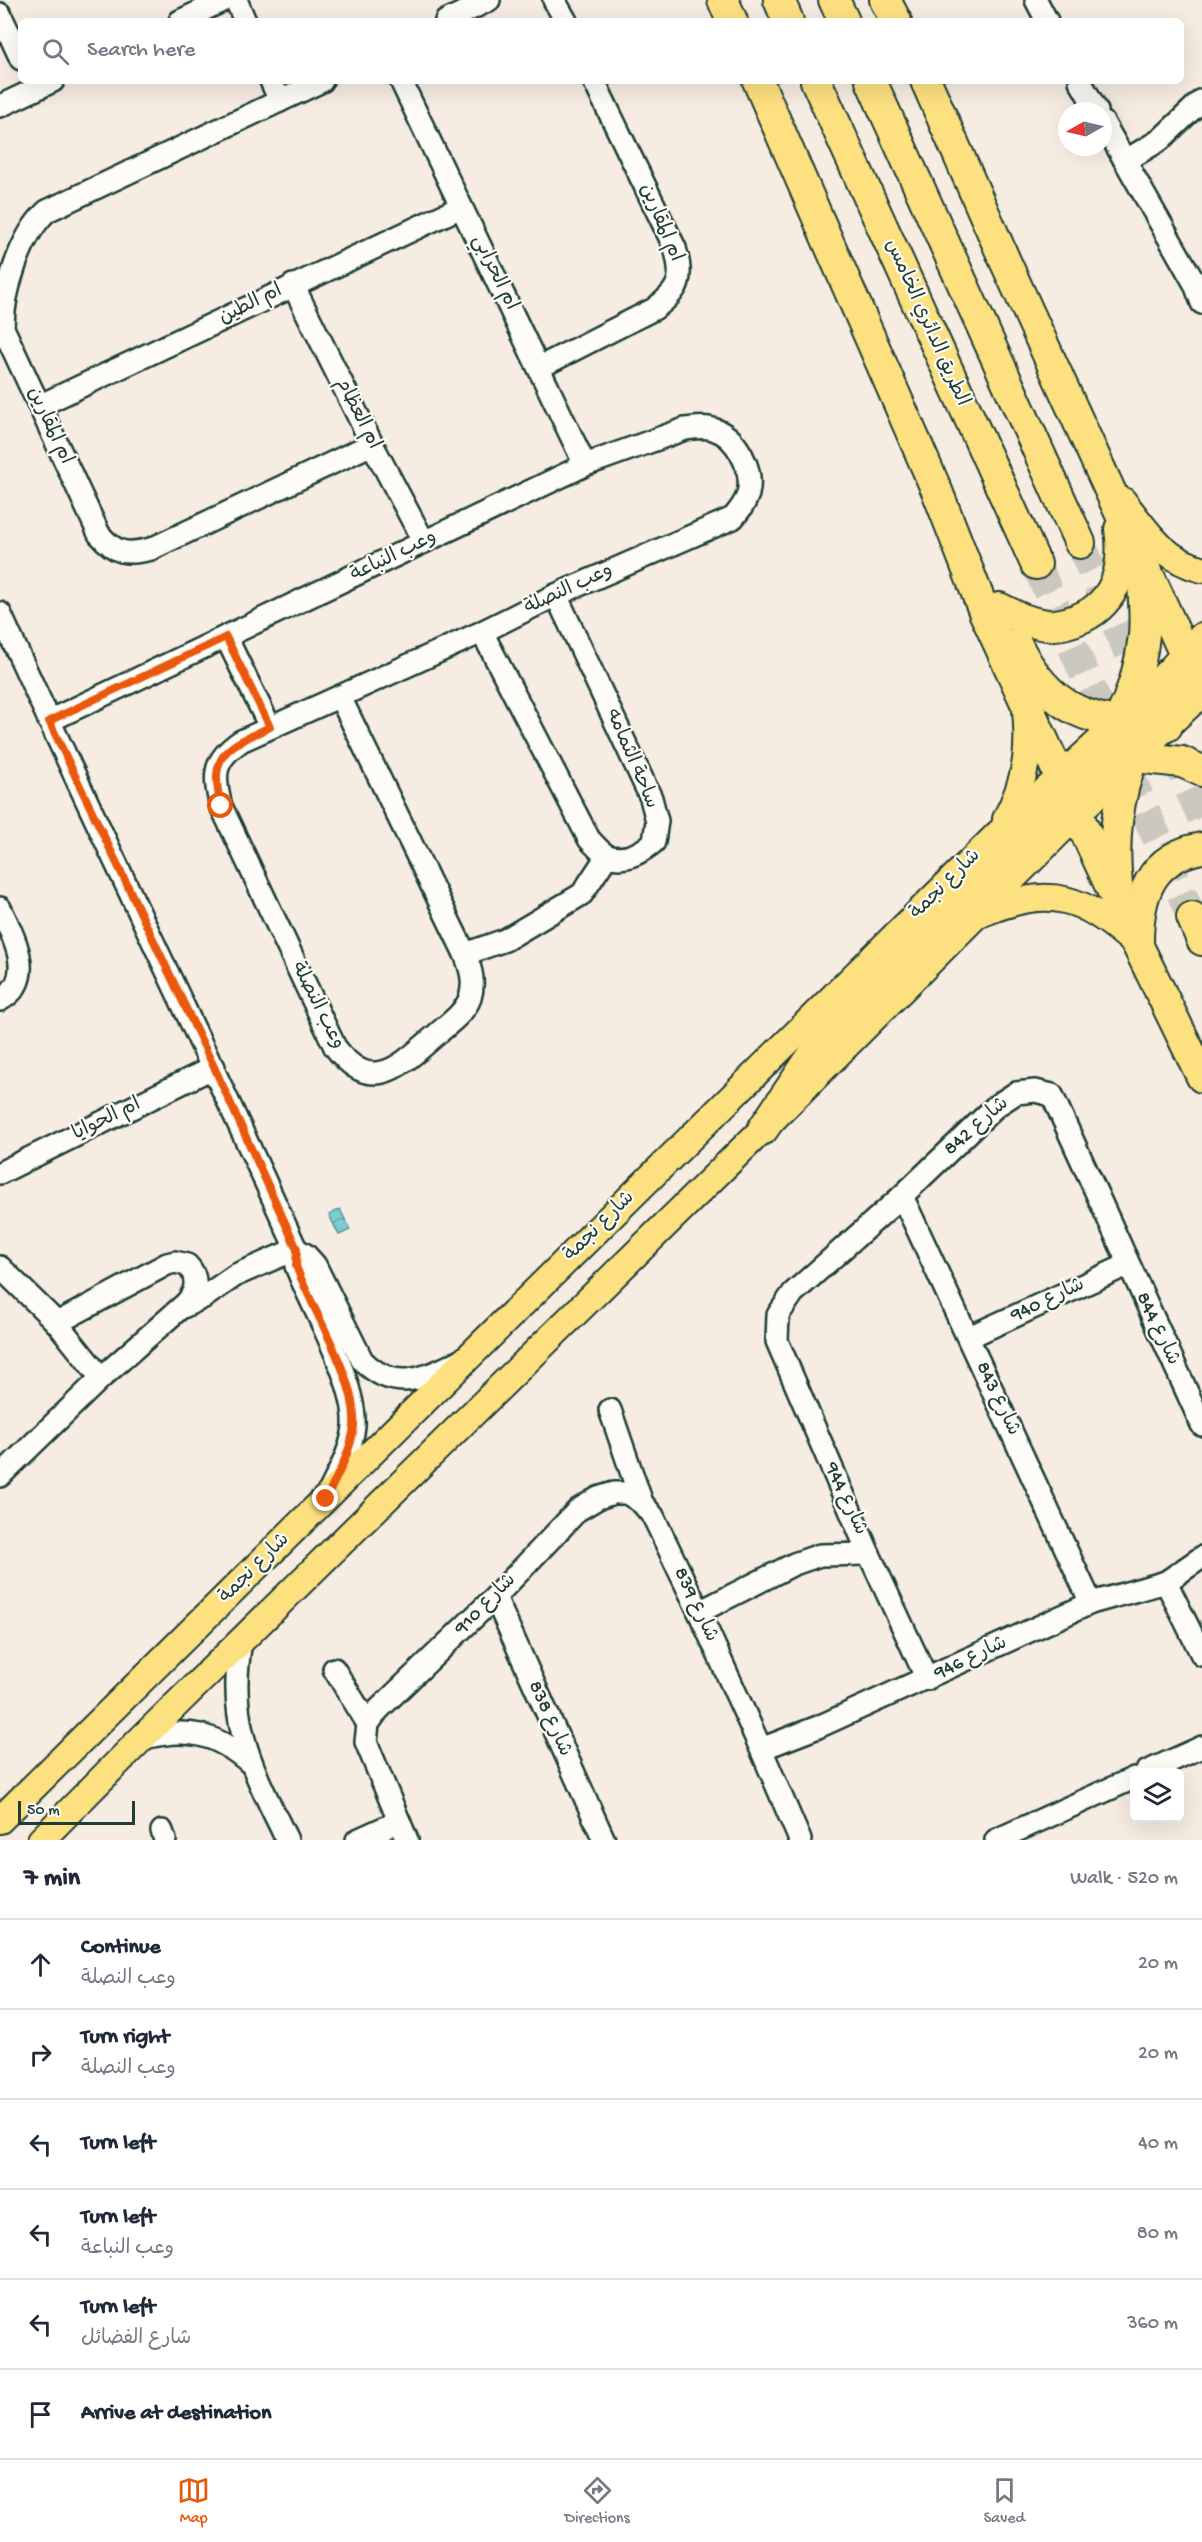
<!DOCTYPE html>
<meta charset="utf-8">
<style>
body{margin:0;font-family:"Gochi Hand","Playpen Sans Arabic",sans-serif;background:#f6f6f7;color:#1f2937}
.controls{position:absolute;right:18px;bottom:18px;display:grid;overflow:hidden;border-radius:9px;box-shadow:0 6px 24px #0002}
.controls button{width:54px;height:54px;display:grid;place-items:center;padding:0;border:0;border-bottom:2px solid #e0e1e3;background:#fff;color:#1f2937;font:30px sans-serif}
.compass{position:absolute;left:1058px;top:102px;width:54px;height:54px;border-radius:50%;background:#fff;box-shadow:0 6px 24px #0002;rotate:262deg}
.scale{position:absolute;left:18px;bottom:15px;width:117px;box-sizing:border-box;padding-left:6px;border:3px solid #1f3d34;border-top:0;font-size:16px;line-height:21px;white-space:nowrap;color:#1f3d34;-webkit-text-stroke:4px #fdfcf7;paint-order:stroke}
.stop{position:absolute;width:18px;height:18px;margin:-14px;border:4px solid #ea580c;border-radius:50%;background:#fff}
.stop.end{background:#ea580c;border-color:#fff;box-shadow:0 2px 6px #0008}
.list{margin:0;padding:0;list-style:none}
h2{display:flex;justify-content:space-between;align-items:center;height:78px;margin:0;padding:0 24px;font-size:26px}
h2 small{font-size:20px;font-weight:400;color:#747a83}
.list li{display:grid;grid-template-columns:39px 1fr auto;gap:18px;align-items:center;box-sizing:border-box;height:90px;padding:0 24px;border-top:2px solid #e0e1e3}
.list b{display:block;font-size:22px;white-space:nowrap}
.list p{margin:0;font-size:20px;white-space:nowrap;color:#747a83}
.list em{font-size:20px;font-style:normal;color:#747a83}
.icon{flex:none;width:33px;height:33px;fill:none;stroke:currentColor;stroke-width:2;stroke-linecap:round;stroke-linejoin:round}
.map{position:relative;flex:none;width:1202px;height:1840px;overflow:hidden}
.search{position:absolute;background:#fff;box-shadow:0 6px 24px #0002;left:18px;right:18px;top:18px;height:66px;display:flex;align-items:center;gap:15px;box-sizing:border-box;padding:0 21px;border-radius:9px;color:#747a83;font-size:22px}
.sheet{height:618px;background:#fff}
nav{display:flex;justify-content:space-around;align-items:center;box-sizing:border-box;height:84px;border-top:2px solid #e0e1e3;background:#fff;font-size:16px;color:#747a83}
nav a{display:grid;justify-items:center;gap:3px}
nav .on{color:#ea580c}
.map>svg:first-child{display:block}
</style>
<div class="map">
<svg width="1202" height="1840" viewBox="0 0 1202 1840">
<defs>
<pattern id="water-waves" width="16" height="10" patternUnits="userSpaceOnUse" patternTransform="scale(1.5)"><rect width="16" height="10" fill="#7ccdd2"/><path d="M0 5q4-4 8 0t8 0" fill="none" stroke="#65a8ab"/></pattern>
</defs>
<rect width="100%" height="100%" fill="#f6ece2"/>
<filter id="ink" filterUnits="userSpaceOnUse"><feTurbulence type="fractalNoise" baseFrequency=".0167" numOctaves="2"/><feDisplacementMap in="SourceGraphic" scale="12" xChannelSelector="R" yChannelSelector="G"/><feConvolveMatrix kernelMatrix="1 2 1 2 8 2 1 2 1" color-interpolation-filters="sRGB"/></filter>
<g filter="url(#ink)">
<path fill="url(#water-waves)" stroke="#579393" stroke-width="1.5" d="M 340,1209 L 350,1230 L 339,1235 L 329,1215 Z"/>
<g fill="none" stroke-linecap="round" stroke-linejoin="round">
<g stroke="#cbc9bf" stroke-width="30" stroke-dasharray="30 15" stroke-linecap="butt">
<path d="M 1080,543 L 1202,817"/>
<path d="M 1036,564 L 1192,917"/>
</g>
<g stroke="#1f3d34" stroke-width="26">
<g id="minor">
<path d="M 236,0 L 245,21"/>
<path d="M 554,0 L 566,21"/>
<path d="M 1036,0 L 1047,21"/>
<path d="M 0,14 L 21,59"/>
<path d="M 180,21 L 224,0"/>
<path d="M 446,21 L 489,0"/>
<path d="M 271,81 L 280,101"/>
<path d="M 322,81 L 47,211 C 20,236 3,292 3,328 L 99,534 C 116,554 126,555 151,549 L 372,444"/>
<path d="M 401,81 L 585,465"/>
<path d="M 1080,81 L 1097,111"/>
<path d="M 0,106 L 53,81"/>
<path d="M 1103,122 L 1195,284 L 1202,303"/>
<path d="M 1125,161 L 1160,140 L 1202,100"/>
<path d="M 293,285 L 372,444 L 424,542"/>
<path d="M 540,367 L 654,309 C 680,290 684,279 675,248 L 594,81"/>
<path d="M 41,405 L 461,207"/>
<path d="M 0,613 C 96,826 200,1036 296,1249 L 296,1266 C 312,1308 357,1383 354,1426 C 352,1448 340,1470 330,1490"/>
<path d="M 482,632 L 589,839 C 594,844 601,853 608,856 C 625,862 642,852 654,842 L 657,821 L 651,798 L 556,595"/>
<path d="M 226,637 L 270,727"/>
<path d="M 49,721 L 585,465 L 685,429 C 695,428 704,426 713,429 C 737,436 754,470 748,494 C 745,504 739,511 733,518 L 556,595 L 482,632 L 241,741 C 213,760 213,775 221,806 L 335,1047 C 372,1097 401,1065 436,1035 C 448,1024 464,1014 470,998 C 475,982 471,969 465,954 L 340,697"/>
<path d="M 0,908 C 13,936 38,979 0,1000"/>
<path d="M 465,954 L 505,940 L 582,894 L 607,856"/>
<path d="M 0,1173 L 214,1067"/>
<path d="M 902,1196 L 1091,1603"/>
<path d="M 296,1249 L 306,1255 L 315,1265 L 362,1360 C 394,1393 423,1379 460,1361"/>
<path d="M 0,1267 L 57,1323 L 101,1378"/>
<path d="M 183,1307 L 204,1297 L 236,1275 L 296,1249"/>
<path d="M 969,1337 L 1127,1265"/>
<path d="M 610,1410 L 642,1503"/>
<path d="M 0,1476 L 101,1378 L 186,1303 C 197,1291 199,1277 187,1265 L 175,1262 L 167,1264 L 57,1323"/>
<path d="M 1166,1582 L 1202,1655"/>
<path d="M 495,1597 L 604,1840"/>
<path d="M 699,1612 L 794,1564 L 820,1555 L 869,1554"/>
<path d="M 241,1642 C 226,1724 253,1769 287,1840"/>
<path d="M 334,1669 L 368,1724"/>
<path d="M 927,1679 L 869,1554 L 777,1341 L 778,1315 L 793,1293 L 902,1196 L 996,1106 L 1016,1093 L 1035,1091 L 1052,1095 L 1202,1425"/>
<path d="M 141,1739 C 186,1727 215,1732 250,1763"/>
<path d="M 761,1749 L 800,1840"/>
<path d="M 1146,1772 L 1202,1747"/>
<path d="M 162,1831 L 165,1840"/>
<path d="M 357,1840 L 399,1821"/>
<path d="M 407,1840 L 366,1742 L 368,1724 L 378,1710 L 495,1597 L 578,1510 L 598,1498 L 614,1493 L 627,1493 L 642,1503 L 653,1516 L 699,1612 L 761,1749 L 818,1727 L 1091,1603 L 1166,1582 L 1202,1557"/>
<path d="M 996,1840 L 1134,1778"/>
</g>
</g>
<g stroke="#1f3d34" stroke-width="30">
<g id="major">
<path d="M 1123,501 C 1146,530 1163,560 1202,569"/>
<path d="M 1006,819 C 1026,780 1030,753 1026,710"/>
<path d="M 982,913 C 1053,885 1081,896 1136,944"/>
<path d="M 0,1820 L 999,833 L 1118,724 L 1202,636"/>
<path d="M 41,1840 L 141,1739 L 763,1129 L 1135,756 L 1202,693"/>
</g>
</g>
<g stroke="#1f3d34" stroke-width="34">
<g id="highway">
<path d="M 723,0 L 732,21"/>
<path d="M 779,0 L 788,21"/>
<path d="M 834,0 L 844,21"/>
<path d="M 885,0 L 896,21"/>
<path d="M 758,81 L 937,491 L 985,614 L 1138,946 L 1202,1077"/>
<path d="M 816,81 L 1036,564"/>
<path d="M 871,81 L 1080,543"/>
<path d="M 926,81 L 1006,263 L 1202,692"/>
<path d="M 999,608 C 1015,616 1029,623 1047,625 C 1060,626 1072,622 1083,617 C 1118,600 1125,564 1120,529"/>
<path d="M 1016,643 C 1050,714 1094,724 1167,726"/>
<path d="M 1117,755 L 1182,762 L 1202,771"/>
<path d="M 1117,884 C 1110,818 1125,751 1167,699 C 1177,686 1190,674 1202,663"/>
<path d="M 1192,917 L 1202,940"/>
<path d="M 1138,943 C 1138,895 1150,857 1202,848"/>
<path d="M 763,1129 L 829,1032 L 1068,795 C 1109,752 1138,694 1144,635 C 1146,610 1143,585 1141,561"/>
</g>
</g>
<use href="#minor" stroke="#fdfcf7" stroke-width="21"/>
<use href="#major" stroke="#fde080" stroke-width="26"/>
<use href="#highway" stroke="#fde080" stroke-width="30"/>
</g>
</g>
<g fill="none" stroke-linecap="round" stroke-linejoin="round" filter="url(#ink)">
<path stroke="#ea580c" stroke-width="8" d="M 221,806 C 208,753 227,747 270,727 L 226,637 L 49,721 L 214,1067 L 297,1249 L 296,1266 C 312,1310 358,1381 354,1426 C 351,1452 337,1476 326,1499"/>
</g>
<g text-anchor="middle" dominant-baseline="central" stroke-width="4.5" stroke-linejoin="round" paint-order="stroke">
<g font-size="20" fill="#1f3d34" stroke="#fdfcf7">
<text transform="translate(660 223) rotate(67)">ام المقارين</text>
<text transform="translate(494 273) rotate(64)">ام الحرابي</text>
<text transform="translate(251 305) rotate(-26)">ام الطين</text>
<text transform="translate(926 323) rotate(66)">الطريق الدائري الخامس</text>
<text transform="translate(357 414) rotate(63)">ام العظام</text>
<text transform="translate(49 426) rotate(65)">ام المقارين</text>
<text transform="translate(394 557) rotate(-26)">وعب النباعة</text>
<text transform="translate(569 590) rotate(-25)">وعب النصلة</text>
<text transform="translate(631 759) rotate(67)">ساحة الثمامه</text>
<text transform="translate(946 885) rotate(-45)">شارع نجمة</text>
<text transform="translate(317 1006) rotate(63)">وعب النصلة</text>
<text transform="translate(107 1120) rotate(-26)">ام الحوايا</text>
<text transform="translate(977 1127) rotate(-41)">شارع 842</text>
<text transform="translate(600 1227) rotate(-45)">شارع نجمة</text>
<text transform="translate(1048 1301) rotate(-25)">شارع 940</text>
<text transform="translate(1157 1329) rotate(65)">شارع 844</text>
<text transform="translate(997 1399) rotate(65)">شارع 843</text>
<text transform="translate(845 1499) rotate(66)">شارع 944</text>
<text transform="translate(255 1569) rotate(-45)">شارع نجمة</text>
<text transform="translate(486 1605) rotate(-45)">شارع 910</text>
<text transform="translate(695 1605) rotate(65)">شارع 839</text>
<text transform="translate(971 1659) rotate(-25)">شارع 946</text>
<text transform="translate(549 1719) rotate(66)">شارع 838</text>
</g>
</g>
</svg>
<div class="controls">
<button><svg class="icon" aria-label="layers" viewBox="0 0 24 24"><path d="M12 4l9 5-9 5-9-5zM3 14l9 5 9-5"/></svg></button>
</div>
<svg class="compass" viewBox="-18 -18 36 36"><path d="M0-13l5 13h-10z" fill="#e53935"/><path d="M0 13l5-13h-10z" fill="#747a83"/></svg>
<div class="scale">50 m</div>
<div class="stop" style="left:221px;top:806px"></div>
<div class="stop end" style="left:326px;top:1499px"></div>
<div class="search"><svg class="icon" aria-label="search" viewBox="0 0 24 24"><circle cx="10" cy="10" r="6"/><path d="M15 15l6 6"/></svg>Search here</div>
</div>
<section class="sheet">
<h2>7 min<small>Walk · 520 m</small></h2>
<ul class="list">
<li><svg class="icon" aria-label="ahead" viewBox="0 0 24 24"><path d="M12 20V5M6 11l6-6 6 6"/></svg><div><b>Continue</b><p>وعب النصلة</p></div><em>20 m</em></li>
<li><svg class="icon" aria-label="right" viewBox="0 0 24 24"><path d="M7 20v-9h11M14 6l5 5-5 5"/></svg><div><b>Turn right</b><p>وعب النصلة</p></div><em>20 m</em></li>
<li><svg class="icon" aria-label="left" viewBox="0 0 24 24"><path d="M17 20v-9H6M10 6l-5 5 5 5"/></svg><div><b>Turn left</b></div><em>40 m</em></li>
<li><svg class="icon" aria-label="left" viewBox="0 0 24 24"><path d="M17 20v-9H6M10 6l-5 5 5 5"/></svg><div><b>Turn left</b><p>وعب النباعة</p></div><em>80 m</em></li>
<li><svg class="icon" aria-label="left" viewBox="0 0 24 24"><path d="M17 20v-9H6M10 6l-5 5 5 5"/></svg><div><b>Turn left</b><p>شارع الفضائل</p></div><em>360 m</em></li>
<li><svg class="icon" aria-label="arrive" viewBox="0 0 24 24"><path d="M6 21V4h12l-3 4 3 4H6"/></svg><div><b>Arrive at destination</b></div></li>
</ul>
</section>
<nav>
<a class="on"><svg class="icon" aria-label="map" viewBox="0 0 24 24"><path d="M3 6l6-2 6 2 6-2v14l-6 2-6-2-6 2zM9 4v14M15 6v14"/></svg>Map</a>
<a><svg class="icon" aria-label="directions" viewBox="0 0 24 24"><path d="M12 3l9 9-9 9-9-9zM9 14v-3h6M13 9l2 2-2 2"/></svg>Directions</a>
<a><svg class="icon" aria-label="saved" viewBox="0 0 24 24"><path d="M7 4h10v16l-5-4-5 4z"/></svg>Saved</a>
</nav>
